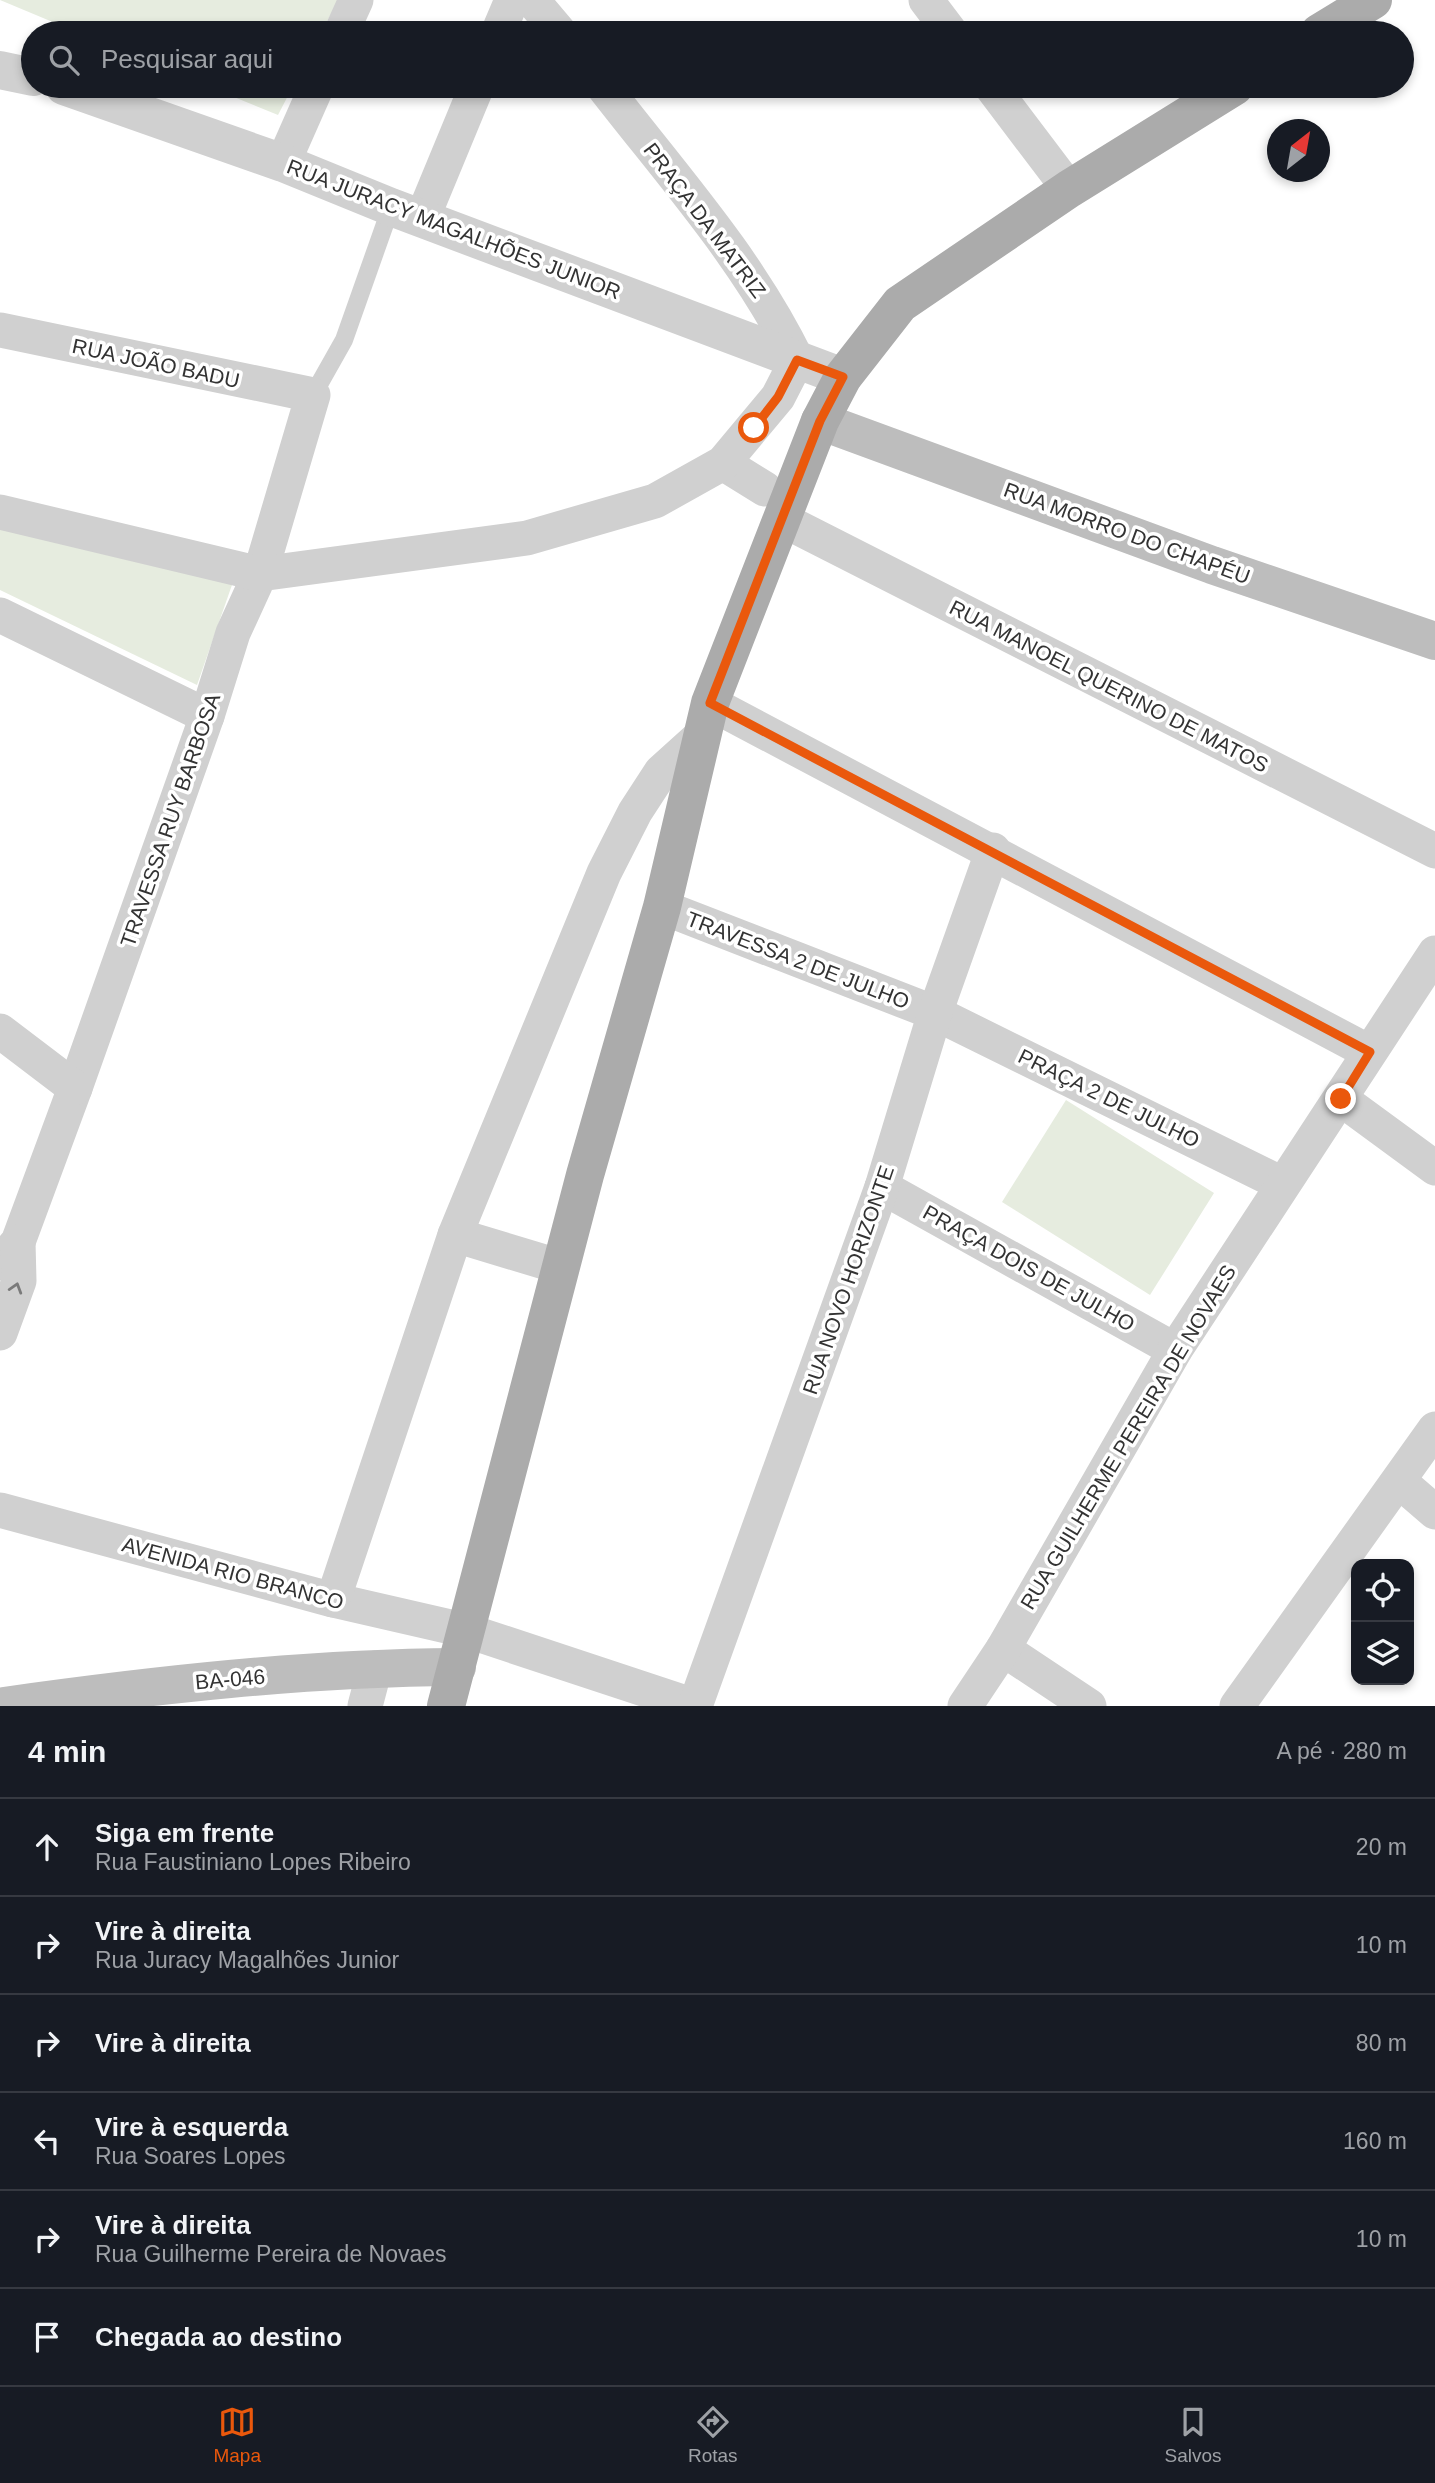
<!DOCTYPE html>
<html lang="pt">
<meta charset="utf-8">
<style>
body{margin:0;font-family:Arial,sans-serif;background:#20242c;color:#f1f3f6}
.controls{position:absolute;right:21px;bottom:21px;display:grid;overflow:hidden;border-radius:14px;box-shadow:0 4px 10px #0003}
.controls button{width:63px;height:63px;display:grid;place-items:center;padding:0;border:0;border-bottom:2px solid #363941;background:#171b24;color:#f1f3f6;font:35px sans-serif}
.compass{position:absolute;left:1267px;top:119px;width:63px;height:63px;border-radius:50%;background:#171b24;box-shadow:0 4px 10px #0003;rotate:31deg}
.stop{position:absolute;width:21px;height:21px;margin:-16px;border:5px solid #ea580c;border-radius:50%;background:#fff}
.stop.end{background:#ea580c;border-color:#fff;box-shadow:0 2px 7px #0008}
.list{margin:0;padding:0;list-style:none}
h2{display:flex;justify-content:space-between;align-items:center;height:91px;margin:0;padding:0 28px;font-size:30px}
h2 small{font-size:23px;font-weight:400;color:#9ea1a6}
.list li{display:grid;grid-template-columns:46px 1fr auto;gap:21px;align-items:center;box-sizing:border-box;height:98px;padding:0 28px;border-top:2px solid #363941}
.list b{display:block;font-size:26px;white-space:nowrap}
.list p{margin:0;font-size:23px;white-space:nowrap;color:#9ea1a6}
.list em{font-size:23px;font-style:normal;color:#9ea1a6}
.icon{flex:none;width:38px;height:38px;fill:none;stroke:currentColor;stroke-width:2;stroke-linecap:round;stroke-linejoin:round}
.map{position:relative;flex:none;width:1435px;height:1706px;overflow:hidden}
.search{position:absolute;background:#171b24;box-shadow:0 4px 10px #0003;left:21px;right:21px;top:21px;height:77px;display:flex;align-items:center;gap:18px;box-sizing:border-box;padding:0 24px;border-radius:38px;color:#9ea1a6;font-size:26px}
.sheet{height:679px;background:#171b24}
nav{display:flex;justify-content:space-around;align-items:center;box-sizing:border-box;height:98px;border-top:2px solid #363941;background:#171b24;font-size:19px;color:#9ea1a6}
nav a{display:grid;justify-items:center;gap:4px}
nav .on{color:#ea580c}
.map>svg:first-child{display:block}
</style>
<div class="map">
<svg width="1435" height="1706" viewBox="0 0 1435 1706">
<rect width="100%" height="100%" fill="#fff"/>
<g fill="#e6ecdf">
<path d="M 0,0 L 338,0 L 321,33 L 79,33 Z"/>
<path d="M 207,86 L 293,86 L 278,115 Z"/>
<path d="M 0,529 L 233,582 L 197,685 L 0,590 Z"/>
<path d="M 1066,1100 L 1214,1193 L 1150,1295 L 1002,1202 Z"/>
</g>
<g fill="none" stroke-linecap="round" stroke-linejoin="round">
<path stroke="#d0d0d0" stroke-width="18" d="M 313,395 L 344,340 L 391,207"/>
<g stroke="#d0d0d0" stroke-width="35">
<path d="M 532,0 L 560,33"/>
<path d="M 926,0 L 951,33"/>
<path d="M 341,33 L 356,0"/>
<path d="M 498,33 L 512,0"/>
<path d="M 991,86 L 1069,189"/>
<path d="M 283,163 L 317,86"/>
<path d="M 422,219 L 477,86"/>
<path d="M 0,330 L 313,395 L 260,574 L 233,633 L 207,716 L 75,1088 L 18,1242 L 0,1263"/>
<path d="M 723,463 L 765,489"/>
<path d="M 0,512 L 260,574 L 527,538 L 655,501 L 723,463 L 778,397 L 797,360 C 748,259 671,174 603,86"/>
<path d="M 783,520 L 1435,851"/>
<path d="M 0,615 L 207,716"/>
<path d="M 710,703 L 1369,1052"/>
<path d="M 662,907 L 935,1013 L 1282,1184"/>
<path d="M 0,1031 L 75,1088"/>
<path d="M 1341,1099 L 1435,1168"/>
<path d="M 882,1187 L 1175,1350"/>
<path d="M 455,1235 L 561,1267"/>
<path d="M 0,1333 L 19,1281 L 18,1242"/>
<path d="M 1399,1481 L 1435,1512"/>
<path d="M 0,1510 L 333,1600 L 468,1631 L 695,1706"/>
<path d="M 333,1600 L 455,1235 L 604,873 L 635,812 L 661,772 L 702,735"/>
<path d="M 1003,1649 L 1089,1706"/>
<path d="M 365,1706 L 375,1668"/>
<path d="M 695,1706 L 882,1187 L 935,1013 L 993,850"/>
<path d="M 965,1706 L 1003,1649 L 1175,1350 L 1435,953"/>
<path d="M 1237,1706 L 1435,1429"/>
</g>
<g stroke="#d0d0d0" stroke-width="38">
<path d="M 0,70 L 33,77"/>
<path d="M 64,86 L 283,163 L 391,207 L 843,377"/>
</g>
<g stroke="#bdbdbd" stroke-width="38">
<path d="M 820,421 L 1212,565 L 1435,641"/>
<path d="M 4,1706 C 154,1685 305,1668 457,1667"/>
</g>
<g stroke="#ababab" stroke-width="38">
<path d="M 1319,33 L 1373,0"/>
<path d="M 446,1706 L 585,1175 L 662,907 L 710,703 L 820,421 L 843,377 L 900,304 L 1069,189 L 1235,86"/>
</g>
</g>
<defs><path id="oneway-chevron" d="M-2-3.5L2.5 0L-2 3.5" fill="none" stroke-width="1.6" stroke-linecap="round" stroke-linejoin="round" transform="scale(1.75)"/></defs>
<use stroke="#7a7a7a" href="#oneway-chevron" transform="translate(16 1288) rotate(-73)"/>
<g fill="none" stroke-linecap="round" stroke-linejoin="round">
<path stroke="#ea580c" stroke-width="9" d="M 754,428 L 778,397 L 797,360 L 843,377 L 820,421 L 710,703 L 1370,1052 L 1341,1099"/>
</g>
<g text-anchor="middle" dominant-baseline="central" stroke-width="7" stroke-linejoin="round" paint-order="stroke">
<g font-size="21" fill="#333" stroke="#fff">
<text transform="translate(705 220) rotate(53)">PRAÇA DA MATRIZ</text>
<text transform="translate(454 229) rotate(21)">RUA JURACY MAGALHÕES JUNIOR</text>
<text transform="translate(156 363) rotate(12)">RUA JOÃO BADU</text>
<text transform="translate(1127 533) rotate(20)">RUA MORRO DO CHAPÉU</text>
<text transform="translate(1109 686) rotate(27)">RUA MANOEL QUERINO DE MATOS</text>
<text transform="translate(170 820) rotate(-71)">TRAVESSA RUY BARBOSA</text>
<text transform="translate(798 960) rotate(21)">TRAVESSA 2 DE JULHO</text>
<text transform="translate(1109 1098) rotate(26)">PRAÇA 2 DE JULHO</text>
<text transform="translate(1029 1268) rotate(29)">PRAÇA DOIS DE JULHO</text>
<text transform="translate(848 1280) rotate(-71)">RUA NOVO HORIZONTE</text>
<text transform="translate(1128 1437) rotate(-59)">RUA GUILHERME PEREIRA DE NOVAES</text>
<text transform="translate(233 1573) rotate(15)">AVENIDA RIO BRANCO</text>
<text transform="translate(230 1679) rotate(-5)">BA-046</text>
</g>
</g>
</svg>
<div class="controls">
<button><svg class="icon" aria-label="locate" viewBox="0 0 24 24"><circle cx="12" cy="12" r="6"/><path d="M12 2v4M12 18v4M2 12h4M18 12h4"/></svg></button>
<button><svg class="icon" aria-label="layers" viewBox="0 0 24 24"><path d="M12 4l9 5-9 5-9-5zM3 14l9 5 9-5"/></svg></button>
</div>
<svg class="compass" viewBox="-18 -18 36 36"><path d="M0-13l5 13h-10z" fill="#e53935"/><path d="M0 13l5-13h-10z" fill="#9ea1a6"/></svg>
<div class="stop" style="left:754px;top:428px"></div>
<div class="stop end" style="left:1341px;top:1099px"></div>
<div class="search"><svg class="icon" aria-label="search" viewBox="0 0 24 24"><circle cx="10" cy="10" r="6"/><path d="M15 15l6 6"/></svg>Pesquisar aqui</div>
</div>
<section class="sheet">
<h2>4 min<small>A pé · 280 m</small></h2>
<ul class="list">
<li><svg class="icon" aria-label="ahead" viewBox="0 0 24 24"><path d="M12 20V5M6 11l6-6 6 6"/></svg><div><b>Siga em frente</b><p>Rua Faustiniano Lopes Ribeiro</p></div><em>20 m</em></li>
<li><svg class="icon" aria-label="right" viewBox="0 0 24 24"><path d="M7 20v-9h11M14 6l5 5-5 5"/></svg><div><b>Vire à direita</b><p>Rua Juracy Magalhões Junior</p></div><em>10 m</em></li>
<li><svg class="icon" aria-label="right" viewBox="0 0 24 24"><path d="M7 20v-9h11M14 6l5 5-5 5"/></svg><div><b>Vire à direita</b></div><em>80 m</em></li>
<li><svg class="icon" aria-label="left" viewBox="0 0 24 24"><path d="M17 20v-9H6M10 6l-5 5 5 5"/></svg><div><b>Vire à esquerda</b><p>Rua Soares Lopes</p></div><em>160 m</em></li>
<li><svg class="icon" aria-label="right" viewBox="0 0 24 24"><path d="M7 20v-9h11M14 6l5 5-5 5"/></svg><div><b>Vire à direita</b><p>Rua Guilherme Pereira de Novaes</p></div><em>10 m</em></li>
<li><svg class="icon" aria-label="arrive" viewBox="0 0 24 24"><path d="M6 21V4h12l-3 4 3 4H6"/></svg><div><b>Chegada ao destino</b></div></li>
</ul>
</section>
<nav>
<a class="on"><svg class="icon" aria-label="map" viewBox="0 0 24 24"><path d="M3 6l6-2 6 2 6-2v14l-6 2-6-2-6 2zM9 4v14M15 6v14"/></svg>Mapa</a>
<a><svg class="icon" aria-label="directions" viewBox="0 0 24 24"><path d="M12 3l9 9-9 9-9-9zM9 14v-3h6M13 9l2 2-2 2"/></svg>Rotas</a>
<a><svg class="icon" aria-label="saved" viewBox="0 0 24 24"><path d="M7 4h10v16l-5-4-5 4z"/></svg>Salvos</a>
</nav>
